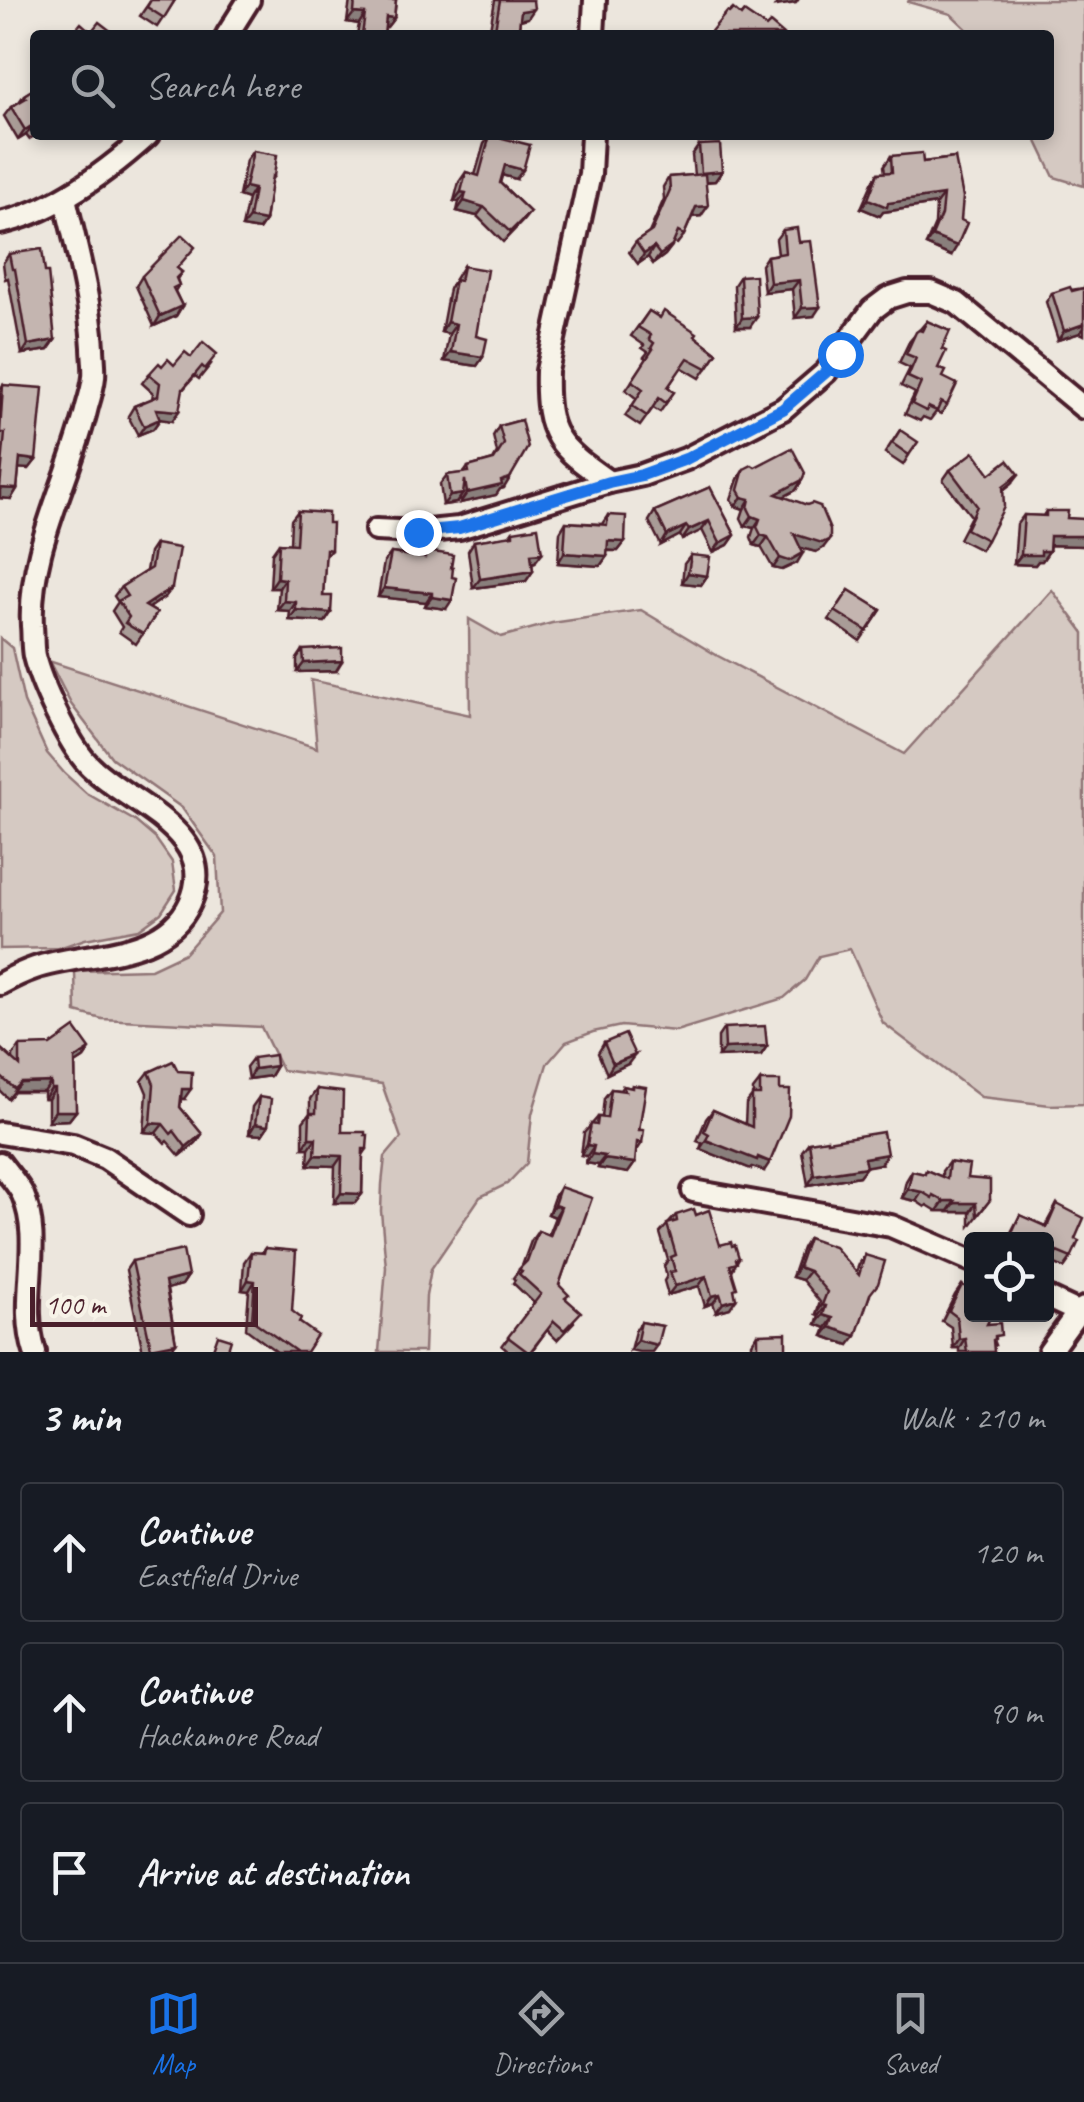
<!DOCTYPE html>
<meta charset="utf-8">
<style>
body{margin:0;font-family:Caveat,sans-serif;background:#20242c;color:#f1f3f6}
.controls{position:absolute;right:30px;bottom:30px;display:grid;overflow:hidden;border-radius:10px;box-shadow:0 5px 15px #0003}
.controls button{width:90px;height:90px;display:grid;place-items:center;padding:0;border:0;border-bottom:2px solid #363941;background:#171b24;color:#f1f3f6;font:50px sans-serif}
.scale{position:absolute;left:30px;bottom:25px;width:228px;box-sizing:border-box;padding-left:10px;border:5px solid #4a1f2b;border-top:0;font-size:28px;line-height:35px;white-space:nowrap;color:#4a1f2b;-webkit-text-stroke:8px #f7f3e8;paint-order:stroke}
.stop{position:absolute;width:30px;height:30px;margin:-22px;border:8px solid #1a73e8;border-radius:50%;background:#fff}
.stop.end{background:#1a73e8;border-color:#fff;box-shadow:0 2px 10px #0008}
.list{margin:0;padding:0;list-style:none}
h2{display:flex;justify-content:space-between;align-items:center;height:130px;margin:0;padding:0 40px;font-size:42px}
h2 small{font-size:32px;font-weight:400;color:#9ea1a6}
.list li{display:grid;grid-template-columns:65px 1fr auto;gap:30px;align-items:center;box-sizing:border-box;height:140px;margin:0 20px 20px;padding:0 20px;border:2px solid #363941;border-radius:10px}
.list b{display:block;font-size:38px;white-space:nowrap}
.list p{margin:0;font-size:32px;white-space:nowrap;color:#9ea1a6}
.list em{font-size:32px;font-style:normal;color:#9ea1a6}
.icon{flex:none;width:55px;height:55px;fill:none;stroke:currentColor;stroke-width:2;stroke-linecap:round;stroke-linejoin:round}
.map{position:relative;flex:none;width:1084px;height:1352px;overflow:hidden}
.search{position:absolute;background:#171b24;box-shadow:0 5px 15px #0003;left:30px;right:30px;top:30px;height:110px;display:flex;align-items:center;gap:25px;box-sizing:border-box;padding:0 35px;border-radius:10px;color:#9ea1a6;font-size:38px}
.sheet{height:610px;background:#171b24}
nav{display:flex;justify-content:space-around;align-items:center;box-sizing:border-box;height:140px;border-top:2px solid #363941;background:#171b24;font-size:28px;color:#9ea1a6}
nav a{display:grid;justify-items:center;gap:5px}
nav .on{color:#1a73e8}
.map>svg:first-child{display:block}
</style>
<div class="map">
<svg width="1084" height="1352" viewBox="0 0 1084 1352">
<rect width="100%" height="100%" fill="#ece6dd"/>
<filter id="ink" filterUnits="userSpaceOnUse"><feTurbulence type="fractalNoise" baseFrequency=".01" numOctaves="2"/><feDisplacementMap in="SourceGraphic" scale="20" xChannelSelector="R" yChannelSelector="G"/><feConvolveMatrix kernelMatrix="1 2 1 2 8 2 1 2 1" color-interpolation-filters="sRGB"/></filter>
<g filter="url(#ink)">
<g fill="#d5c9c2" stroke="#907476" stroke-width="2.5">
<path d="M 909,0 L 1084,0 L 1084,186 L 1054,177 L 1034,135 L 1049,135 L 1049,35 L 973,35 L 951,14 L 908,2 Z"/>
<path d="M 1052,590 L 1084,633 L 1084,1104 L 1050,1105 L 981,1097 L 883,1023 L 850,949 L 819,956 L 805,980 L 784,998 L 676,1031 L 621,1026 L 593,1032 L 566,1042 L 547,1064 L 532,1114 L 527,1163 L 507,1184 L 480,1197 L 431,1269 L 426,1296 L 424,1352 L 379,1352 L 386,1267 L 381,1211 L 382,1184 L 385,1157 L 401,1138 L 382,1084 L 282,1070 L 261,1027 L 102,1019 L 76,1012 L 75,971 L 151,969 L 185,953 L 220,913 L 217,857 L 182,808 L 112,758 L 71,704 L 49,661 L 317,748 L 311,680 L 470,715 L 469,619 L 501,637 L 552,623 L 641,610 L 718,656 L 904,754 Z"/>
<path d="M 0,638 L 12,648 L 24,702 L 47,753 L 65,774 L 86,793 L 135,821 L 156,839 L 172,862 L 176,890 L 161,913 L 139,929 L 85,939 L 59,948 L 0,949 Z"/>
</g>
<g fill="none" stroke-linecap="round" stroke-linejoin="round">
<g stroke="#4a1f2b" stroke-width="28">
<g id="minor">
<path d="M 227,35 L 249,0"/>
<path d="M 593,35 L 595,0"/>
<path d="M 592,135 L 590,174 L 547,371 C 545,436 558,446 609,482"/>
<path d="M 0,223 C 54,212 108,171 148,135"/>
<path d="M 376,530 L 418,532 L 459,528 L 609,482 L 642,475 L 686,459 L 783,409 L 826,372 L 872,310 L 888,298 L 907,292 L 931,292 L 957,303 L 1084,408"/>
<path d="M 0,984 C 11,978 23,972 35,968 C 84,951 164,960 190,903 C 222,832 126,804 88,764 C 68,743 41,684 34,656 C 32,646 33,635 32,626 C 28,548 70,480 87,407 C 90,397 93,387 94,377 C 95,367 93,356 93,347 C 90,296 76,247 65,198"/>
<path d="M 0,1133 L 73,1145 L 105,1158 L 189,1215"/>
<path d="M 0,1163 C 7,1173 18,1184 23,1195 C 44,1244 18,1299 35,1352"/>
<path d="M 693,1191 L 891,1226 L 972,1261"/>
<path d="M 1046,1297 L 1078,1312"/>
<path d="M 1049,1352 L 1078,1312 L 1084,1308"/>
</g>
</g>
<use href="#minor" stroke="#f7f3e8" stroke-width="20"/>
</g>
<g fill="#a99c97" stroke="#4a1f2b" stroke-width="2.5">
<path d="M 151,0 L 175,0 L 157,27 L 140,16 Z"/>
<path d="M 350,0 L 396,0 L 394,18 L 387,27 L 385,27 L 384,35 L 357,35 L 359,24 L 347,22 Z"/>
<path d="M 495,0 L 533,0 L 528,18 L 520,20 L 518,35 L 489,35 Z"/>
<path d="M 35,86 L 36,135 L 29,139 L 26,135 L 18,140 L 4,116 L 11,107 L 19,102 L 24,95 L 32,90 Z"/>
<path d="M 490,135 L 516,179 L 502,175 L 500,183 L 530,212 L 523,221 L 503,242 L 477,216 L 457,211 L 459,202 L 454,201 L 459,182 L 466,172 L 475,175 L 484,144 Z"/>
<path d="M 699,145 L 722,171 L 715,181 L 706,182 L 701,216 L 692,217 L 684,235 L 677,244 L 673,243 L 665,255 L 653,264 L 648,257 L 638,264 L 629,252 L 636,242 L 649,233 L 664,199 L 663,187 L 669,177 L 694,175 L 692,155 Z"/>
<path d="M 253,151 L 274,176 L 271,180 L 265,221 L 259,230 L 242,227 L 248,199 L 239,196 L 246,160 Z"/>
<path d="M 891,156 L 923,162 L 955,158 L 951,256 L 926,245 L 935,224 L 936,204 L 883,212 L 880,216 L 861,208 L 872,183 L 878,173 L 885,173 L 884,166 Z"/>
<path d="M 783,230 L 799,242 L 814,316 L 795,318 L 792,289 L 764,292 L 761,265 L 767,256 L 778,254 L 776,239 Z"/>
<path d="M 9,254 L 55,340 L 48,350 L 22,354 L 8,278 L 5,279 L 3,263 Z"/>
<path d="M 463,266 L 476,336 L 483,357 L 477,366 L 444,361 L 449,334 L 441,332 L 449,289 Z"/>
<path d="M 178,269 L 182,272 L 177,279 L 179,285 L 175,291 L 182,306 L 176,316 L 154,326 L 136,286 L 142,276 Z"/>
<path d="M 740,276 L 750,327 L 736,327 L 734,285 Z"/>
<path d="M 1084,288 L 1084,335 L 1080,333 L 1058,340 L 1046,302 L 1052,293 Z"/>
<path d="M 649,311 L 695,336 L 717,353 L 700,378 L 681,367 L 668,387 L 674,392 L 660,412 L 653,408 L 640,426 L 625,416 L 637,399 L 626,390 L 647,359 L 644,357 L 648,352 L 642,348 L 644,345 L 631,336 Z"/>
<path d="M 927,321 L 942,349 L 938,368 L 943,377 L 947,405 L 941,414 L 936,412 L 930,420 L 923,417 L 920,421 L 905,414 L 915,393 L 901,386 L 910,368 L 899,363 L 909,342 Z"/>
<path d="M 191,357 L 211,364 L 199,379 L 195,376 L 182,391 L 172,421 L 160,419 L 153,429 L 138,435 L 128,416 L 134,406 L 152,399 L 153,393 L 142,383 L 149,374 L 162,366 L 174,365 Z"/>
<path d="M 3,385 L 36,460 L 29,469 L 19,468 L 17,489 L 11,499 L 0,498 L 0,389 Z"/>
<path d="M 521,420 L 504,488 L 500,489 L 496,495 L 460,503 L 460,498 L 456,503 L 443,505 L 440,484 L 447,475 L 464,473 L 468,467 L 493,460 L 497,453 L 493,436 L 499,426 Z"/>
<path d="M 900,430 L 909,455 L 903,465 L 885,453 Z"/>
<path d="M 744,469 L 802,480 L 796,490 L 783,497 L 823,548 L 816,552 L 800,548 L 797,563 L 782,570 L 773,568 L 761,547 L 754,545 L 751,537 L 754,528 L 745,526 L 741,518 L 744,509 L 735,506 L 731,499 L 738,479 Z"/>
<path d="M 950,470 L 1012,483 L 1003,490 L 987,540 L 981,550 L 959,539 L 971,516 L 943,480 Z"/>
<path d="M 710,487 L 735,535 L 728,545 L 713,552 L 702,530 L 682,540 L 680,535 L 661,545 L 649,521 L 655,511 Z"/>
<path d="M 298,511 L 328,523 L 331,550 L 325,557 L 323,596 L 331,613 L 325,622 L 289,620 L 290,611 L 277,610 L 279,588 L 270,588 L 272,553 L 279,543 L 290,544 L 291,520 Z"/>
<path d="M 1046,511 L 1067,518 L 1084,546 L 1050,545 L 1049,551 L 1042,561 L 1038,561 L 1035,565 L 1014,564 L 1017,524 L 1024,515 L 1043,516 Z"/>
<path d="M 608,515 L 625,542 L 618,551 L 607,551 L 607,556 L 600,566 L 558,563 L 560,532 L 566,522 L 602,524 Z"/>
<path d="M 513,531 L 535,562 L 532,563 L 533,571 L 526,581 L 473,588 L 468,551 L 474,541 L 509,536 Z"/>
<path d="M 155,544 L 172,588 L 165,597 L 149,608 L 157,613 L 136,644 L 119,632 L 122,627 L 112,611 L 118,602 L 114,596 L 121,587 L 146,571 L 149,553 Z"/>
<path d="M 426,551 L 446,609 L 425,606 L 426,602 L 378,597 L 384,562 L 391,553 L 422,557 Z"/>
<path d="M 691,555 L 707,576 L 701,585 L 682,583 L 684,564 Z"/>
<path d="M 849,590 L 881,610 L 860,641 L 829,620 Z"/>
<path d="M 303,650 L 336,671 L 297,672 L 297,659 Z"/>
<path d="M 724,1028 L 767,1046 L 761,1055 L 718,1057 L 718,1037 Z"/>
<path d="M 604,1043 L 628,1064 L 607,1074 L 598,1053 Z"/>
<path d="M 20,1046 L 83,1059 L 75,1064 L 76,1111 L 69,1120 L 48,1121 L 48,1099 L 44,1099 L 44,1092 L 14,1092 L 8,1099 L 0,1091 L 0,1048 L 13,1060 L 13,1055 Z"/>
<path d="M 253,1058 L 276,1066 L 270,1076 L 248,1079 L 246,1067 Z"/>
<path d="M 149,1072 L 184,1099 L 181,1099 L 180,1107 L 202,1134 L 196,1143 L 180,1156 L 167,1141 L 165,1143 L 156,1133 L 144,1132 L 147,1093 L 142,1081 Z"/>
<path d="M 760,1081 L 764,1171 L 752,1167 L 751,1169 L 700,1149 L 702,1143 L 697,1141 L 706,1119 L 713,1110 L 745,1124 L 746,1104 L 753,1095 L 753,1090 Z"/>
<path d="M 632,1085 L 642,1143 L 636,1152 L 635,1163 L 628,1173 L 598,1168 L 598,1165 L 586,1163 L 587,1156 L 581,1155 L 584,1133 L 598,1117 L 602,1117 L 604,1098 L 611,1089 L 620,1090 L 623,1086 L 631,1088 Z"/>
<path d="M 317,1089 L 342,1132 L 367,1149 L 363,1155 L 362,1194 L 355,1203 L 334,1203 L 335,1166 L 308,1165 L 309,1148 L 303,1148 L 303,1122 L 310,1113 L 310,1099 Z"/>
<path d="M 259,1097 L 268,1126 L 262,1135 L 249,1134 L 252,1107 Z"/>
<path d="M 827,1141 L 880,1164 L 866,1166 L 859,1176 L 808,1185 L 802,1151 L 809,1142 Z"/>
<path d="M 949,1162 L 990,1200 L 970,1226 L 970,1212 L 948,1212 L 948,1211 L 937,1211 L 927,1205 L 925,1207 L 916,1201 L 902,1198 L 906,1181 L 912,1171 L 924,1174 L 926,1170 L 942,1177 L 942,1171 Z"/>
<path d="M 560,1187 L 569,1263 L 564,1270 L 559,1285 L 566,1299 L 574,1322 L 557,1340 L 547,1330 L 531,1352 L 509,1352 L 502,1346 L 534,1303 L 513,1283 L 515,1280 L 513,1278 L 522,1266 L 531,1241 L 538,1231 L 548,1235 L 555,1217 L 548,1214 L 554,1197 Z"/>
<path d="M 1057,1204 L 1075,1239 L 1071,1258 L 1064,1268 L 1051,1262 L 1049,1264 L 1046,1263 L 1046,1240 L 1007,1240 L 1020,1215 L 1045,1226 Z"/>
<path d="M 676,1215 L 696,1215 L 720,1245 L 739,1258 L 732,1271 L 734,1292 L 730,1308 L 716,1312 L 713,1303 L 705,1306 L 699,1286 L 668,1295 L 664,1281 L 667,1276 L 664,1266 L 668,1260 L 660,1233 Z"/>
<path d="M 808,1238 L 856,1272 L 859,1264 L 865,1255 L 870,1295 L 849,1345 L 823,1336 L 826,1328 L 816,1324 L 819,1315 L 816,1314 L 820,1302 L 802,1280 L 792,1277 L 802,1248 Z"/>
<path d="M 265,1248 L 292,1311 L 299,1322 L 306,1352 L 277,1352 L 246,1329 L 249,1291 L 242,1290 L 244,1262 L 251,1252 L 261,1253 Z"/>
<path d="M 132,1261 L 188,1276 L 182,1285 L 167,1289 L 176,1343 L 169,1352 L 143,1352 L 126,1270 Z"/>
<path d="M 962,1285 L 987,1324 L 995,1345 L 993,1345 L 994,1352 L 959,1352 L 959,1348 L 953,1348 L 951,1327 L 942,1321 L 955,1295 Z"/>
<path d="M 641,1322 L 662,1326 L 630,1350 L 635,1331 Z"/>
<path d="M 758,1334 L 786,1352 L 752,1352 L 752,1343 Z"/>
</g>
<g fill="#897f7b" stroke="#4a1f2b" stroke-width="2.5">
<path d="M 779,0 L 798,0 L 796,3 L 775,6 Z"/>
<path d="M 534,9 L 528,18 L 514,21 L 521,11 Z"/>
<path d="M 354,13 L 365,14 L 359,24 L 347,22 Z"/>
<path d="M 386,17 L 394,18 L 387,27 L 380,26 Z"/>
<path d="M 33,125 L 26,135 L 18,140 L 25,130 Z"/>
<path d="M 505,165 L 523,170 L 516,179 L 498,174 Z"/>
<path d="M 722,171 L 715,181 L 694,182 L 701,173 Z"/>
<path d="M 245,187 L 254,189 L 248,199 L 239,196 Z"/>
<path d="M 461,192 L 466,193 L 459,202 L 454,201 Z"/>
<path d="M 943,195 L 936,204 L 883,212 L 880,216 L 861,208 L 868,199 L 888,203 Z"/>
<path d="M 464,201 L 484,207 L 477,216 L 457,211 Z"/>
<path d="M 708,206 L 701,216 L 689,217 L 696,207 Z"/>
<path d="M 249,218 L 265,221 L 259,230 L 242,227 Z"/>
<path d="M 932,236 L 957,246 L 951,256 L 926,245 Z"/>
<path d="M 672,246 L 665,255 L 653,264 L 660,255 Z"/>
<path d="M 654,247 L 648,257 L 638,264 L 644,254 Z"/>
<path d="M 799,280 L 792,289 L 764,292 L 770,283 Z"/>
<path d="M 182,306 L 176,316 L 154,326 L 160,316 Z"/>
<path d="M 820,307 L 814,316 L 795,318 L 802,308 Z"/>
<path d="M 757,317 L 750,327 L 736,327 L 742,318 Z"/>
<path d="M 447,322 L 456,324 L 449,334 L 441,332 Z"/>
<path d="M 1084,324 L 1084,328 L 1080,333 L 1058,340 L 1064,331 Z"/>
<path d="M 55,340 L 48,350 L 22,354 L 28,345 Z"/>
<path d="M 451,352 L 483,357 L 477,366 L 444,361 Z"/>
<path d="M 156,409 L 179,411 L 172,421 L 160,419 L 153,429 L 138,435 Z"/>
<path d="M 20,458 L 36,460 L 29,469 L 13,468 Z"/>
<path d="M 1019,474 L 1012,483 L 997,495 L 1003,486 Z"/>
<path d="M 510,478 L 504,488 L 500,489 L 496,495 L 460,503 L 467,493 Z"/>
<path d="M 802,480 L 796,490 L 770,504 L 776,494 Z"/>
<path d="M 0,488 L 17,489 L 11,499 L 0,498 Z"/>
<path d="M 463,494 L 456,503 L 443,505 L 450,496 Z"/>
<path d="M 742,497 L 750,499 L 744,509 L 735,506 Z"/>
<path d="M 752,516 L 760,519 L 754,528 L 745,526 Z"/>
<path d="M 709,521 L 702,530 L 682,540 L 689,530 Z"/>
<path d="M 686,526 L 680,535 L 661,545 L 667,535 Z"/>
<path d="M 794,534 L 830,539 L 823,548 L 816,552 L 787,544 Z"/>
<path d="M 735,535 L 728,545 L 713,552 L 720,543 Z"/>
<path d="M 761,535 L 768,537 L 761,547 L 754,545 Z"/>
<path d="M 1050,536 L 1084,536 L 1084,546 L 1044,545 Z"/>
<path d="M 608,541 L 625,542 L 618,551 L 601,550 Z"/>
<path d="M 1041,551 L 1049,551 L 1042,561 L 1038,561 L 1035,565 L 1014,564 L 1021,555 Z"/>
<path d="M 542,553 L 535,562 L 524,564 L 531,554 Z"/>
<path d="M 564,553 L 607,556 L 600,566 L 558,563 Z"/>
<path d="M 803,553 L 797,563 L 782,570 L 773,568 L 780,558 Z"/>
<path d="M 533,571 L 526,581 L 473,588 L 480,579 Z"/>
<path d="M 688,573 L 707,576 L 701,585 L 682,583 Z"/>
<path d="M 277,578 L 285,579 L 279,588 L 270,588 Z"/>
<path d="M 172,588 L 165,597 L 139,615 L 145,606 Z"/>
<path d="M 384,588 L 432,593 L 426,602 L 378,597 Z"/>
<path d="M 432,597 L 452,600 L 446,609 L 425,606 Z"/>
<path d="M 284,601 L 296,602 L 290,611 L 277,610 Z"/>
<path d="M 296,610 L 331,613 L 325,622 L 289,620 Z"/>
<path d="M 342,661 L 336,671 L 297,672 L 304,663 Z"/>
<path d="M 767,1046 L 761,1055 L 718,1057 L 725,1048 Z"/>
<path d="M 90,1049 L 83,1059 L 68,1069 L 75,1059 Z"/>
<path d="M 635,1055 L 628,1064 L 607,1074 L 613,1064 Z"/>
<path d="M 276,1066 L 270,1076 L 248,1079 L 254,1069 Z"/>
<path d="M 51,1082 L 44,1092 L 14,1092 L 8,1099 L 21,1083 Z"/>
<path d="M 51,1089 L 55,1089 L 48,1099 L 44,1099 Z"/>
<path d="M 182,1089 L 191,1089 L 184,1099 L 175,1098 Z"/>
<path d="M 55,1111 L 76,1111 L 69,1120 L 48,1121 Z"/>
<path d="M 151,1123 L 163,1124 L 156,1133 L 144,1132 Z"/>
<path d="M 255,1124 L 268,1126 L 262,1135 L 249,1134 Z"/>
<path d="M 202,1134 L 196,1143 L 180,1156 L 186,1147 Z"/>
<path d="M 309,1138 L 316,1138 L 309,1148 L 303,1148 Z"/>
<path d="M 706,1140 L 770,1162 L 764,1171 L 752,1167 L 751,1169 L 700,1149 Z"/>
<path d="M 587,1145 L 594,1146 L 587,1156 L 581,1155 Z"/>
<path d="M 592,1154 L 605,1156 L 598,1165 L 586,1163 Z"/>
<path d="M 887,1154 L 880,1164 L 858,1168 L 864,1158 Z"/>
<path d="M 315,1155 L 342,1156 L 335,1166 L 308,1165 Z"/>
<path d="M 604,1159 L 635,1163 L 628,1173 L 598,1168 Z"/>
<path d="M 866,1167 L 859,1176 L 808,1185 L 814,1175 Z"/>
<path d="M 908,1189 L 922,1192 L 916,1201 L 902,1198 Z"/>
<path d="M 341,1193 L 362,1194 L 355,1203 L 334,1203 Z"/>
<path d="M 944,1201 L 955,1201 L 948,1211 L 937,1211 Z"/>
<path d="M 955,1203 L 976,1203 L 970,1212 L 948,1212 Z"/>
<path d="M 554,1205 L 561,1207 L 555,1217 L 548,1214 Z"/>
<path d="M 798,1267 L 809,1271 L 802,1280 L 792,1277 Z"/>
<path d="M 188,1276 L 182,1285 L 159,1291 L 165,1282 Z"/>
<path d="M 706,1276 L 699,1286 L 668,1295 L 675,1286 Z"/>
<path d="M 248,1280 L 255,1281 L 249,1291 L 242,1290 Z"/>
<path d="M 720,1294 L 713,1303 L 705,1306 L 712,1296 Z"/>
<path d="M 736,1299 L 730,1308 L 716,1312 L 723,1303 Z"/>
<path d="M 822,1305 L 826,1306 L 819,1315 L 816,1314 Z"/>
<path d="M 823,1315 L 833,1318 L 826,1328 L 816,1324 Z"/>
<path d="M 830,1327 L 856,1336 L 849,1345 L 823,1336 Z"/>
<path d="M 965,1338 L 959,1348 L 953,1348 L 959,1339 Z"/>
<path d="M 637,1340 L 657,1345 L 652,1352 L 639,1352 L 630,1350 Z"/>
<path d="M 176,1343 L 169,1352 L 148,1352 L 151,1348 Z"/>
</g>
<g fill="#c4b5b0" stroke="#4a1f2b" stroke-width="2.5">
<path d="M 151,0 L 175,0 L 164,18 L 147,7 Z"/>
<path d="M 355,0 L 396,0 L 394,18 L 386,17 L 384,35 L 362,35 L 365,14 L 354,13 Z"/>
<path d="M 500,0 L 533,0 L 534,9 L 521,11 L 518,35 L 494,35 Z"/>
<path d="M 733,9 L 741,16 L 744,12 L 766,27 L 770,23 L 784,35 L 708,35 L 727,12 L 729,13 Z"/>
<path d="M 99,22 L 116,35 L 71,35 L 81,23 L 91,32 Z"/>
<path d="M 35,88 L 35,128 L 33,125 L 25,130 L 11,107 L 26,98 L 24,95 Z"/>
<path d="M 490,135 L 530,145 L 523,170 L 505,165 L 500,183 L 530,212 L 510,232 L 484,207 L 464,201 L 466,193 L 461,192 L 466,172 L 479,176 Z"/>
<path d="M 720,144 L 722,171 L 701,173 L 699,145 Z"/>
<path d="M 253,151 L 277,155 L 274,176 L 272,176 L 265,221 L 249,218 L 254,189 L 245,187 Z"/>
<path d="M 922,153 L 923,162 L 955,158 L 963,197 L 961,220 L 967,223 L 957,246 L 932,236 L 941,215 L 943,195 L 888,203 L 887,207 L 868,199 L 878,173 L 892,172 L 891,156 Z"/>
<path d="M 705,174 L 708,206 L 696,207 L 684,235 L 678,232 L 672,246 L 660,255 L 654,247 L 644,254 L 636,242 L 652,231 L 670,190 L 669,177 Z"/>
<path d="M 797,228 L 799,242 L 811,241 L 820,307 L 802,308 L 799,280 L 770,283 L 767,256 L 785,253 L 783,230 Z"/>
<path d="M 182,235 L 195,247 L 177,268 L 182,272 L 176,278 L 179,285 L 173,288 L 182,306 L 160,316 L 142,276 Z"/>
<path d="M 42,249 L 45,272 L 48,272 L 55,340 L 28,345 L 15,269 L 12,269 L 9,254 Z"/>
<path d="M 463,266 L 487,270 L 476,336 L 487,339 L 483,357 L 451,352 L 456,324 L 447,322 L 455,280 L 460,281 Z"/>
<path d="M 755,275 L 757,317 L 742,318 L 740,276 Z"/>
<path d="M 1070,287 L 1072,291 L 1084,288 L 1084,324 L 1064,331 L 1052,293 Z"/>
<path d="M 649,311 L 660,318 L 664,311 L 697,333 L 695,336 L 717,353 L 707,368 L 688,358 L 668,387 L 674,392 L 666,403 L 659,398 L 647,416 L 632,406 L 643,389 L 632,381 L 653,349 L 651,348 L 654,343 L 649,339 L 651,335 L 638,327 Z"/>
<path d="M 927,321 L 950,331 L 942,349 L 946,351 L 938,368 L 946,371 L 943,377 L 957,384 L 947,405 L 941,402 L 937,411 L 928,407 L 926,411 L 912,404 L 921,383 L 908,377 L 916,358 L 906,354 L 916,332 L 919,330 L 922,331 Z"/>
<path d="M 203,342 L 217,354 L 205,369 L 202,366 L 183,389 L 179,411 L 156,409 L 160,419 L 144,426 L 134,406 L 158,396 L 160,383 L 149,374 L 159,363 L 162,366 L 168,359 L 174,365 L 185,352 L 191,357 Z"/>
<path d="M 3,385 L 43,388 L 36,460 L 20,458 L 17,489 L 0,488 L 5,433 L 0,433 Z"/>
<path d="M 521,420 L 528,447 L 510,478 L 501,481 L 502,485 L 467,493 L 465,480 L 463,494 L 450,496 L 447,475 L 469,472 L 468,467 L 494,460 L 504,444 L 499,426 Z"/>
<path d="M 900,430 L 918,442 L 909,455 L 892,443 Z"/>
<path d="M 792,448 L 805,473 L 802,480 L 776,494 L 807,505 L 812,503 L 820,506 L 830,530 L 830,539 L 822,543 L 794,534 L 803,553 L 789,561 L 780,558 L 768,537 L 761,535 L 757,527 L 760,519 L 752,516 L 748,508 L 750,499 L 742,497 L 738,490 L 744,469 L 752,465 L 755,467 Z"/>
<path d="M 974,452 L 990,474 L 1008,460 L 1019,474 L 1003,486 L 1004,507 L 987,540 L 966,529 L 977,506 L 950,470 Z"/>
<path d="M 710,487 L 735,535 L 720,543 L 709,521 L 689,530 L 686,526 L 667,535 L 655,511 Z"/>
<path d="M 298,511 L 328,513 L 328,523 L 332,523 L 331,550 L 326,549 L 323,596 L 332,596 L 331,613 L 296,610 L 296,602 L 284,601 L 285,579 L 277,578 L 279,543 L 296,544 Z"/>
<path d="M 1046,511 L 1068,511 L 1067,518 L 1084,519 L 1084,536 L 1050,536 L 1049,551 L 1041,551 L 1041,555 L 1021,555 L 1024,515 L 1046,516 Z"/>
<path d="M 608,515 L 626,516 L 625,542 L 608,541 L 607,556 L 564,553 L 566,522 L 607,525 Z"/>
<path d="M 538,527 L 542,553 L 531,554 L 533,571 L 480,579 L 474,541 L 513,535 L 513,531 Z"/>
<path d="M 155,544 L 179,548 L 172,588 L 145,606 L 157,613 L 143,634 L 125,623 L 129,617 L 118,601 L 127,596 L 121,587 L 151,568 Z"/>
<path d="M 426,551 L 453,555 L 451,568 L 453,568 L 452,577 L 456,578 L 452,600 L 432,597 L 432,593 L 384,588 L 391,553 L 425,558 Z"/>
<path d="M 691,555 L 710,557 L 707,576 L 688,573 Z"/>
<path d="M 849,590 L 881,610 L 867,631 L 835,611 Z"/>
<path d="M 342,648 L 342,661 L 304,663 L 303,650 Z"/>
<path d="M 765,1026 L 767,1046 L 725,1048 L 724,1028 Z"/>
<path d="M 75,1028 L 90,1049 L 75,1059 L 76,1111 L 55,1111 L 55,1089 L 51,1089 L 51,1082 L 21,1083 L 15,1089 L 0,1076 L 0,1048 L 20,1066 L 20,1046 L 51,1045 Z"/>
<path d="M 625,1034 L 635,1055 L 613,1064 L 604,1043 Z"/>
<path d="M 275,1055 L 276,1066 L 254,1069 L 253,1058 Z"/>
<path d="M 173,1061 L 178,1071 L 192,1072 L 191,1089 L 182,1089 L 180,1107 L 202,1134 L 186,1147 L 174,1131 L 171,1134 L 163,1124 L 151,1123 L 154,1084 L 149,1072 Z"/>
<path d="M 760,1081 L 780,1081 L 780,1090 L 790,1090 L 789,1116 L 770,1162 L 758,1157 L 757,1160 L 706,1140 L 709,1134 L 704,1131 L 713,1110 L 752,1127 L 752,1095 L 760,1095 Z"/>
<path d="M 632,1085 L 646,1087 L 639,1130 L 644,1130 L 642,1143 L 637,1142 L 635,1163 L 604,1159 L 605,1156 L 592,1154 L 594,1146 L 587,1145 L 591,1124 L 597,1125 L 598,1117 L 607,1118 L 611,1089 L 625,1091 L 623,1086 L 632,1088 Z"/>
<path d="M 317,1089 L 343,1092 L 342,1132 L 365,1132 L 365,1135 L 368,1135 L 367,1149 L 363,1149 L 362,1194 L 341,1193 L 342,1156 L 315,1155 L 316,1138 L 309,1138 L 310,1113 L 316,1113 Z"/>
<path d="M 259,1097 L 271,1099 L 268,1126 L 255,1124 Z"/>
<path d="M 883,1132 L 887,1154 L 864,1158 L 866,1167 L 814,1175 L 809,1142 L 827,1139 L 827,1141 Z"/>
<path d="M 949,1162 L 969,1165 L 967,1178 L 990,1180 L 990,1200 L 977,1216 L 976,1203 L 955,1203 L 955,1201 L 944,1201 L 933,1195 L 932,1198 L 922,1192 L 908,1189 L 912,1171 L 925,1174 L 926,1170 L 947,1179 Z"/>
<path d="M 560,1187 L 592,1198 L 569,1263 L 567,1262 L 559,1285 L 569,1295 L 565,1298 L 581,1312 L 564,1330 L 554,1321 L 530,1352 L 528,1352 L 508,1337 L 541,1294 L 519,1274 L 522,1271 L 519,1269 L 527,1261 L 538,1231 L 550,1236 L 561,1207 L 554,1205 Z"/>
<path d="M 1057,1204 L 1084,1218 L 1075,1239 L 1079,1241 L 1071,1258 L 1057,1252 L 1056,1255 L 1046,1252 L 1046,1240 L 1009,1239 L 1020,1215 L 1047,1227 Z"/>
<path d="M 694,1209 L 696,1215 L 709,1210 L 720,1245 L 731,1242 L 732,1246 L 735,1245 L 739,1258 L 736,1259 L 737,1263 L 730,1265 L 737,1288 L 734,1289 L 736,1299 L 723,1303 L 720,1294 L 712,1296 L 706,1276 L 675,1286 L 670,1272 L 675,1271 L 671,1257 L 676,1255 L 667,1224 L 677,1221 L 676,1215 Z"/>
<path d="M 808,1238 L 834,1247 L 859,1275 L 865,1255 L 885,1261 L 878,1284 L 870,1294 L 856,1336 L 830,1327 L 833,1318 L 823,1315 L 826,1306 L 822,1305 L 827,1292 L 809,1271 L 798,1267 Z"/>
<path d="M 265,1248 L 296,1251 L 292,1311 L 301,1318 L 299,1322 L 317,1335 L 306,1352 L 297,1352 L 252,1320 L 255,1281 L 248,1280 L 251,1252 L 264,1253 Z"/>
<path d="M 183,1250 L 188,1276 L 165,1282 L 176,1343 L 151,1348 L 132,1261 Z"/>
<path d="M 962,1285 L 972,1290 L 972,1314 L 992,1314 L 987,1324 L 1000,1323 L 1001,1335 L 995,1336 L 995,1339 L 993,1340 L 994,1352 L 967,1352 L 965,1338 L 959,1339 L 957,1317 L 949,1311 Z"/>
<path d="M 641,1322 L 662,1326 L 657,1345 L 637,1340 Z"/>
<path d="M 786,1333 L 786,1352 L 758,1352 L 758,1334 Z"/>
<path d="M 218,1335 L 231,1339 L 227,1352 L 212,1352 Z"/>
</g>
</g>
<g fill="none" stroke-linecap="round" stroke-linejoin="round" filter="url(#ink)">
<path stroke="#1a73e8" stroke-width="12" d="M 418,532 L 459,528 L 609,482 L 642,475 L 686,459 L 783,409 L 826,372 L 840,354"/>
</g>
</svg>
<div class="controls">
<button><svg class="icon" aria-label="locate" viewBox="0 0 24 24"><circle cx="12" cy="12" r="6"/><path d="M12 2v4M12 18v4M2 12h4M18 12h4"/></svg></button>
</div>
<div class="scale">100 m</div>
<div class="stop" style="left:840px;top:354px"></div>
<div class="stop end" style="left:418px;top:532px"></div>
<div class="search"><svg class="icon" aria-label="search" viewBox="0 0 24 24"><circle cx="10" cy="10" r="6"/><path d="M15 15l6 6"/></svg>Search here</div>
</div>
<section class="sheet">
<h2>3 min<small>Walk · 210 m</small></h2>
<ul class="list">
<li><svg class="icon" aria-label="ahead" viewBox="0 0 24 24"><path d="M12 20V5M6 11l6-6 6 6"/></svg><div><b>Continue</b><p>Eastfield Drive</p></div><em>120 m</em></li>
<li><svg class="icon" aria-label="ahead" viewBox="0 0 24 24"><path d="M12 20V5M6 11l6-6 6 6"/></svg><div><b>Continue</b><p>Hackamore Road</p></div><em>90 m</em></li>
<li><svg class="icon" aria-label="arrive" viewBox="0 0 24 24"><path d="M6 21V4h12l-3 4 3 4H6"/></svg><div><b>Arrive at destination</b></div></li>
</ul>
</section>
<nav>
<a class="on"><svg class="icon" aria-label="map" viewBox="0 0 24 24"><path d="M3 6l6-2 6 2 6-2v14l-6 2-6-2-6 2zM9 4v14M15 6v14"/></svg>Map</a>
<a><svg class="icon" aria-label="directions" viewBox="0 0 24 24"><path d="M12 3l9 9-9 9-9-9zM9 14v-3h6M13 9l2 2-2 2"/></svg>Directions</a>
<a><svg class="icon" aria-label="saved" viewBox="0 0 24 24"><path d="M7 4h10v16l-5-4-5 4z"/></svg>Saved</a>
</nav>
